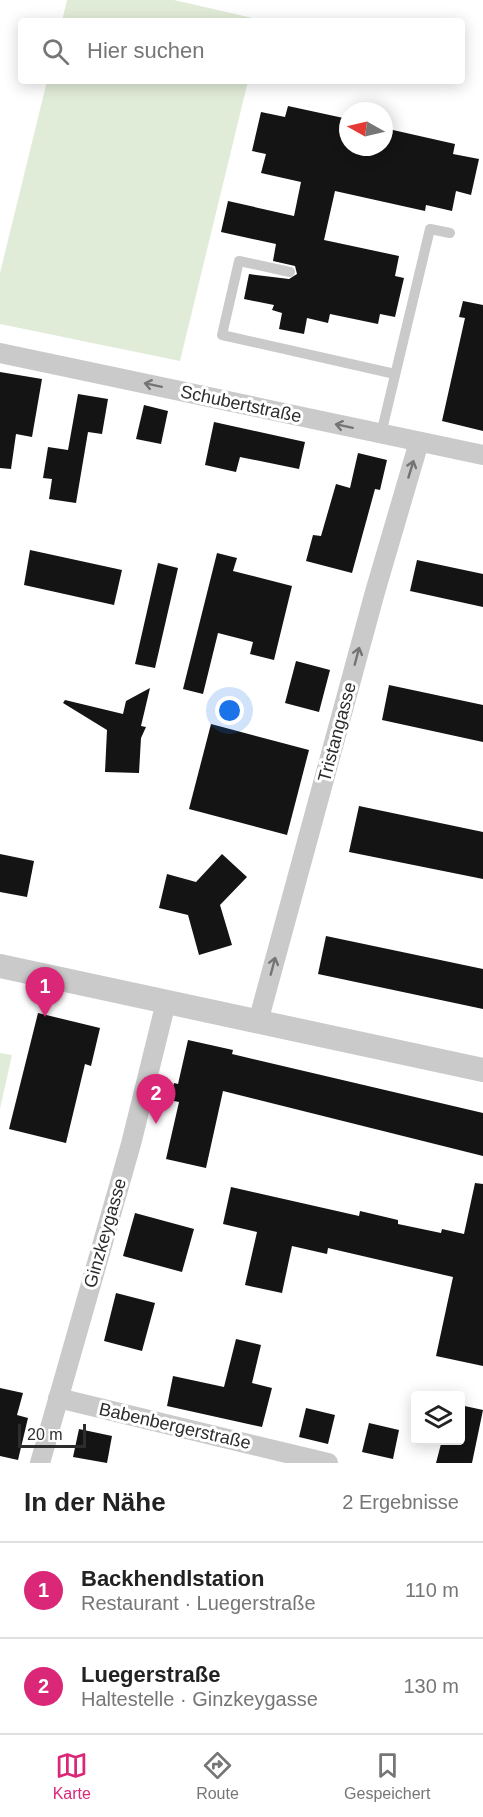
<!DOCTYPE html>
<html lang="de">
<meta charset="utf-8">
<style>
body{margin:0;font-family:Arial,sans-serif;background:#f2f2f2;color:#222}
.controls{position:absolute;right:18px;bottom:18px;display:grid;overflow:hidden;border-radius:6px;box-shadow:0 3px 15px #0003}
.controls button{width:54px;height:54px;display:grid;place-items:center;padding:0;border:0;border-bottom:2px solid #e0e0e0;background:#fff;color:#222;font:30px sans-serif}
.compass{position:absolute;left:339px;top:102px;width:54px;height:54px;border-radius:50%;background:#fff;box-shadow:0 3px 15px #0003;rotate:278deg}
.scale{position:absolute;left:18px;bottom:15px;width:68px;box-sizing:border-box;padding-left:6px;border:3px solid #2d2d2d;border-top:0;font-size:16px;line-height:21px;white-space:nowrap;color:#2d2d2d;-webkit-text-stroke:4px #fff;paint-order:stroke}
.you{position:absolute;left:230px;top:711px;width:21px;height:21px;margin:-15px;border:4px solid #fff;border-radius:50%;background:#1a73e8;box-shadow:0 0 0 9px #1a73e833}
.badge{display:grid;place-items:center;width:39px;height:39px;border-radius:50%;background:#db2777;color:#fff;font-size:20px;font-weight:700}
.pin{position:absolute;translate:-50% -50px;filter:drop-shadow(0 2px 3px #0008)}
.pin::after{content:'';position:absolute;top:32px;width:21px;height:18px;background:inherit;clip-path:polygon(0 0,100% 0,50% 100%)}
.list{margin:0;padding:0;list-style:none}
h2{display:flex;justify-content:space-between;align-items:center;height:78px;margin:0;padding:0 24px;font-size:26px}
h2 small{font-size:20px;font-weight:400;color:#767676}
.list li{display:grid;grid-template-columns:39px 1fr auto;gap:18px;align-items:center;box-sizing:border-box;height:96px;padding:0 24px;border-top:2px solid #e0e0e0}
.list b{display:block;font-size:22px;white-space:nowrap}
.list p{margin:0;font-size:20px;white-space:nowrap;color:#767676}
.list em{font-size:20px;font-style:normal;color:#767676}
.icon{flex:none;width:33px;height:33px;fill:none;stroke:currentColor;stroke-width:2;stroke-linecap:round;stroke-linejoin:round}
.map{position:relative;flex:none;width:483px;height:1463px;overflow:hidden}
.search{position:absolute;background:#fff;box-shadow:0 3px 15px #0003;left:18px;right:18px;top:18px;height:66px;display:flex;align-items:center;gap:15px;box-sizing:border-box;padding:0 21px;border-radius:6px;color:#767676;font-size:22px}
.sheet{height:270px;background:#fff}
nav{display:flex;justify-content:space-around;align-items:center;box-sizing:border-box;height:84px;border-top:2px solid #e0e0e0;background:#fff;font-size:16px;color:#767676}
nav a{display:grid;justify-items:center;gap:3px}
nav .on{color:#db2777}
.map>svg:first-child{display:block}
</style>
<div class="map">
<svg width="483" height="1463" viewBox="0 0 483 1463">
<rect width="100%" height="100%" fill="#fff"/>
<g fill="#e1ecd8">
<path d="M 67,0 L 174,0 L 262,20 L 62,21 Z"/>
<path d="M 47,81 L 248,81 L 180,361 L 0,324 L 0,273 Z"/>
<path d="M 0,1053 L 12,1055 L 0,1109 Z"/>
</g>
<g fill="#141414">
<path d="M 288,106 L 348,119 L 348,147 L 384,147 L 384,128 L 455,144 L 453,154 L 479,159 L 471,195 L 456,191 L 452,211 L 426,205 L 425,211 L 335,191 L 324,240 L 399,256 L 395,276 L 404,278 L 395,317 L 380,314 L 378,324 L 330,314 L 328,323 L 307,318 L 304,334 L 279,329 L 282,313 L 272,310 L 274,305 L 244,299 L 249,274 L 289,279 L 297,274 L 295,266 L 273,261 L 276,244 L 221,232 L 228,201 L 294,216 L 301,182 L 261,173 L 266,154 L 252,151 L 261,112 L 285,117 Z"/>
<path d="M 463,301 L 483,305 L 483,431 L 442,421 L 465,318 L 459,317 Z"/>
<path d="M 0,372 L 42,379 L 32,437 L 16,434 L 11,469 L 0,468 Z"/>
<path d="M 78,394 L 108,399 L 102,434 L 88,432 L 76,503 L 49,499 L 52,479 L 43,478 L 48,447 L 68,450 Z"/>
<path d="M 144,405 L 168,411 L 161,444 L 136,439 Z"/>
<path d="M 214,422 L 305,442 L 299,469 L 240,457 L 236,472 L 205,465 Z"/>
<path d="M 358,453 L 387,460 L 380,490 L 375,489 L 352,573 L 306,561 L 313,535 L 321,536 L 336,484 L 350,488 Z"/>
<path d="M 30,550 L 122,570 L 114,605 L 24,585 Z"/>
<path d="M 217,553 L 237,558 L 233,571 L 292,586 L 274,660 L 250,654 L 253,642 L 218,633 L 203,694 L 183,689 Z"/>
<path d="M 417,560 L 483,574 L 483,607 L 410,591 Z"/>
<path d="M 158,563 L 178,568 L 155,668 L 135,664 Z"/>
<path d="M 296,661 L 330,670 L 319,712 L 285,703 Z"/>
<path d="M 389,685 L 483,705 L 483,742 L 382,720 Z"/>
<path d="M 150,688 L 141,726 L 146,727 L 141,738 L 139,773 L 105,772 L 107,730 L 63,703 L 65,700 L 123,714 L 126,701 Z"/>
<path d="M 211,724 L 309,750 L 287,835 L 189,809 Z"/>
<path d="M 359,806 L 483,832 L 483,879 L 349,852 Z"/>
<path d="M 0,854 L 34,861 L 27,897 L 0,892 Z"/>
<path d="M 222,854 L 247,877 L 220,905 L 232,945 L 199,955 L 188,915 L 159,908 L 167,874 L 196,882 Z"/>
<path d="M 326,936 L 483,969 L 483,1009 L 318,974 Z"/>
<path d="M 38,1013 L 100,1028 L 91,1066 L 85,1064 L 66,1143 L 9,1129 Z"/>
<path d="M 188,1040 L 233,1050 L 232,1054 L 483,1113 L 483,1156 L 223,1091 L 206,1168 L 166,1159 L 179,1102 L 169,1100 L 174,1083 L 178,1084 Z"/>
<path d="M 475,1183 L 483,1184 L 483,1366 L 436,1356 L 453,1277 L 328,1248 L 327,1254 L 292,1246 L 282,1293 L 245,1285 L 257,1232 L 223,1224 L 231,1187 L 359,1216 L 360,1211 L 398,1220 L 398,1224 L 441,1233 L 442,1229 L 464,1234 Z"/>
<path d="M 135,1213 L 194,1229 L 182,1272 L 123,1256 Z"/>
<path d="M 116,1293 L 155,1303 L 142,1351 L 104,1341 Z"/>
<path d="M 236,1339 L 261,1345 L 252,1383 L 272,1388 L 262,1427 L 167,1406 L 173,1376 L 224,1387 Z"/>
<path d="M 0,1388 L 23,1393 L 17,1415 L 28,1418 L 18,1460 L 0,1456 Z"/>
<path d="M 460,1405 L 483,1410 L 472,1463 L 436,1463 L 442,1440 L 460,1440 Z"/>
<path d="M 306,1408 L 335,1415 L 328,1444 L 299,1437 Z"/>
<path d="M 369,1423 L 399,1430 L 393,1459 L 362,1452 Z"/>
<path d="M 79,1429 L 112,1436 L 107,1463 L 73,1457 Z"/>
</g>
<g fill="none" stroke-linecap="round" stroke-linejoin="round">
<g stroke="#cacaca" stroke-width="10">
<path d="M 290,272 L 239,261 L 222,335 L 395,374"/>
<path d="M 381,434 L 430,229 L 450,233"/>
</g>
<g stroke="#cacaca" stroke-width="20">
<path d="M 0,353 L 483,455"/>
<path d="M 258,1022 L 375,592 L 419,442"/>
<path d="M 58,1398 L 328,1463"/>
<path d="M 40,1463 L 131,1144 L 166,1002"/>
</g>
<path stroke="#cacaca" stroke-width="24" d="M 0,966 L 483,1070"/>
</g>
<defs><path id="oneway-shaft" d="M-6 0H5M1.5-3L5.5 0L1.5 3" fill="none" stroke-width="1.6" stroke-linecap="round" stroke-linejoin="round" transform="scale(1.5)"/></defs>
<g stroke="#747474">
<use href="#oneway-shaft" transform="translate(153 385) rotate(-168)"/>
<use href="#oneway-shaft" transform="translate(344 426) rotate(-168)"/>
<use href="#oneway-shaft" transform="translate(411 469) rotate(-73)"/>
<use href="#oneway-shaft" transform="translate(357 656) rotate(-75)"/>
<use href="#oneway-shaft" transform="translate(273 966) rotate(-75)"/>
</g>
<g text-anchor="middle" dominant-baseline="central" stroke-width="6" stroke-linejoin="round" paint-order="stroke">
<g font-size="18" fill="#2d2d2d" stroke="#fff">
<text transform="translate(241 404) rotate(12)">Schubertstraße</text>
<text transform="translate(337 732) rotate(-75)">Tristangasse</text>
<text transform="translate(105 1233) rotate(-74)">Ginzkeygasse</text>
<text transform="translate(175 1426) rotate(13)">Babenbergerstraße</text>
</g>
</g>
</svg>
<div class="controls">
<button><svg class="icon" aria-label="layers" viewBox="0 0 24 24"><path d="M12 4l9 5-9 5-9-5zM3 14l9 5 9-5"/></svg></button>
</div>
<svg class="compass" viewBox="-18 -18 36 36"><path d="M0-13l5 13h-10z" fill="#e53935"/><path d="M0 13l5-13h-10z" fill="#767676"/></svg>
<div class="scale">20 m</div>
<div class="you"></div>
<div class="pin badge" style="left:45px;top:1017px">1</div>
<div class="pin badge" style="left:156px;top:1124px">2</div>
<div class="search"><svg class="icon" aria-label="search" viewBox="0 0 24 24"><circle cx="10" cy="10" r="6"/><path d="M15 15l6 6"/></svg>Hier suchen</div>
</div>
<section class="sheet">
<h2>In der Nähe<small>2 Ergebnisse</small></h2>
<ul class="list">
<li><span class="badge">1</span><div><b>Backhendlstation</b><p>Restaurant · Luegerstraße</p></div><em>110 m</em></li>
<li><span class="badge">2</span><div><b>Luegerstraße</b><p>Haltestelle · Ginzkeygasse</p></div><em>130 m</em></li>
</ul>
</section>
<nav>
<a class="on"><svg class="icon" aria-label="map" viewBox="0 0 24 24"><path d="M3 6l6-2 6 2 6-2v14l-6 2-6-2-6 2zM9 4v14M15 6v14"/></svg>Karte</a>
<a><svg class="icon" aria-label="directions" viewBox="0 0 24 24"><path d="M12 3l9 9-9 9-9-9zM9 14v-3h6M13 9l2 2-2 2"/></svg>Route</a>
<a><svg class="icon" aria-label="saved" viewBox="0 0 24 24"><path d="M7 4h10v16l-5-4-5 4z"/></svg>Gespeichert</a>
</nav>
